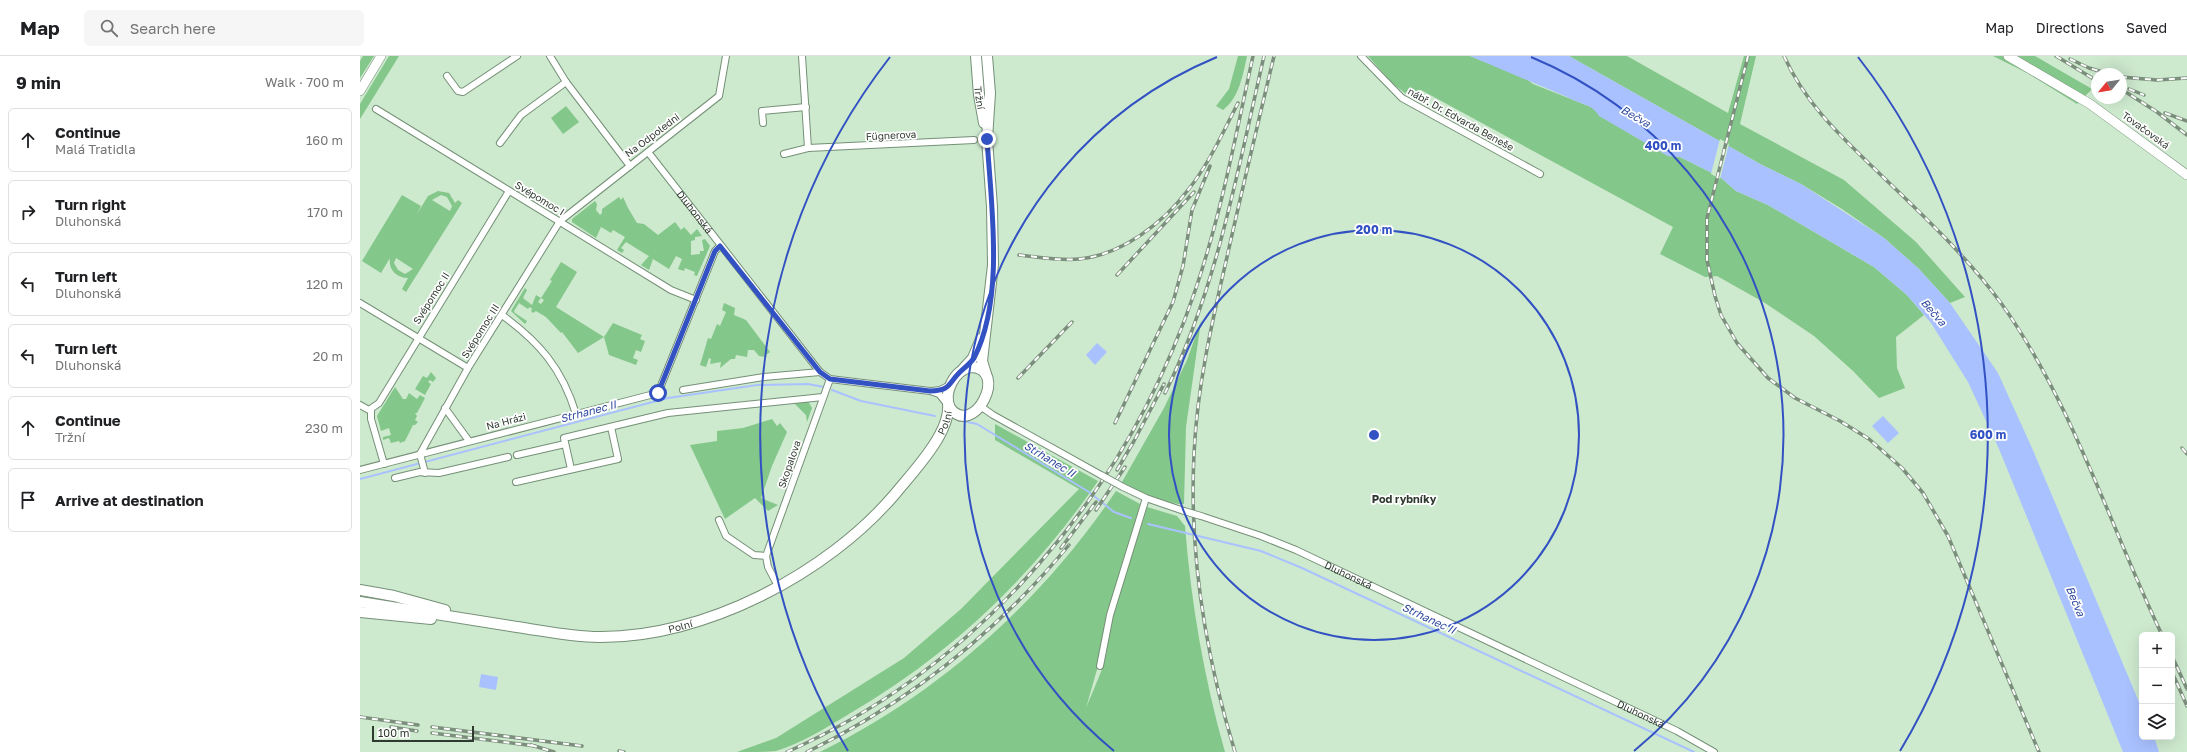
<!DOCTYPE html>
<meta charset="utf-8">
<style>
body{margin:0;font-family:"Golos Text",sans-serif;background:#f6f6f6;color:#202124}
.controls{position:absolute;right:12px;bottom:12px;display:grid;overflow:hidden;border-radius:6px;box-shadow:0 4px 16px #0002}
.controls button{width:36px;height:36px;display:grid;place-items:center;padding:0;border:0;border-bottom:1px solid #e0e0e0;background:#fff;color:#202124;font:20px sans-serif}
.compass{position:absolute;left:1731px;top:12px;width:36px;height:36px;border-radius:50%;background:#fff;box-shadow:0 4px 16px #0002;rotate:240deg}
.scale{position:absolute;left:12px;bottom:10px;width:102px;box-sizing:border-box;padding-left:4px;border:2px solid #2e392f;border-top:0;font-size:11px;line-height:14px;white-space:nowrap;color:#2e392f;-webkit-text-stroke:3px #fff;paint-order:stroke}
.stop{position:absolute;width:12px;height:12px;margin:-9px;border:3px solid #3251c2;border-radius:50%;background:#fff}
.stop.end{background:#3251c2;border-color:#fff;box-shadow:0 1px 4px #0008}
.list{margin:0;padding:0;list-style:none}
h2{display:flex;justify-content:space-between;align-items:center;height:52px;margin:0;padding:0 16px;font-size:17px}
h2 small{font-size:13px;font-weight:400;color:#757577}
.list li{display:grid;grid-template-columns:26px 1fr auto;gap:12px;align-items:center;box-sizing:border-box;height:64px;margin:0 8px 8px;padding:0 8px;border:1px solid #e0e0e0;border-radius:6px}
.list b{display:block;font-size:15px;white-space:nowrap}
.list p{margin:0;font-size:13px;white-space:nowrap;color:#757577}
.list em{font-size:13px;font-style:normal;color:#757577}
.icon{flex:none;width:22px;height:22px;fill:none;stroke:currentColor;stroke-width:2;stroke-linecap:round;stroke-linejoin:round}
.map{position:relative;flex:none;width:1827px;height:696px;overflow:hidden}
header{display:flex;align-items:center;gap:24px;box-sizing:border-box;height:56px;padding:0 20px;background:#fff;border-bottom:1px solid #e0e0e0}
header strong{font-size:19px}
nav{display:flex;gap:22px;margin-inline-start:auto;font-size:14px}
.search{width:280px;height:36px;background:#f6f6f6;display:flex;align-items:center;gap:10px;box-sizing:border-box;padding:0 14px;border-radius:6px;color:#757577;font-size:15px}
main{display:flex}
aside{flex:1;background:#fff}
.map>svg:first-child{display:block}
</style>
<header>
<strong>Map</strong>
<div class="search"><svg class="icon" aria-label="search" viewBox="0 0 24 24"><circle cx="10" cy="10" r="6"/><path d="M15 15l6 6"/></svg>Search here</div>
<nav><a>Map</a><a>Directions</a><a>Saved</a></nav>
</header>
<main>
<aside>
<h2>9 min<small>Walk · 700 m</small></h2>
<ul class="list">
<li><svg class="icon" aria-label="ahead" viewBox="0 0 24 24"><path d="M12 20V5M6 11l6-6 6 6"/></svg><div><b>Continue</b><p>Malá Tratidla</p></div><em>160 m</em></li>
<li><svg class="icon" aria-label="right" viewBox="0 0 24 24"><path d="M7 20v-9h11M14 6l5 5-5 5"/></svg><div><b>Turn right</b><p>Dluhonská</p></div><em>170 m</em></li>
<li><svg class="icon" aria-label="left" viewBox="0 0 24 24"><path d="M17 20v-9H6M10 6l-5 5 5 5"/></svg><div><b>Turn left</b><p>Dluhonská</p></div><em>120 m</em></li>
<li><svg class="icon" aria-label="left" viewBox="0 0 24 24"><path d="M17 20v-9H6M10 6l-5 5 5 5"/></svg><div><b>Turn left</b><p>Dluhonská</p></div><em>20 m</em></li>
<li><svg class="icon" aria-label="ahead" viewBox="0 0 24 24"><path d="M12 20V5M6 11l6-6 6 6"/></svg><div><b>Continue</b><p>Tržní</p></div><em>230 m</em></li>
<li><svg class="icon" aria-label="arrive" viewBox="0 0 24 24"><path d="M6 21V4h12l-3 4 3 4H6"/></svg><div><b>Arrive at destination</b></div></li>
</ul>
</aside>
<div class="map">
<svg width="1827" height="696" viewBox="0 0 1827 696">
<rect width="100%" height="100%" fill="#cde9ce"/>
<g fill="#84c78a" fill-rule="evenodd">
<path d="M 3,0 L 14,0 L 0,22 L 0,5 Z"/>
<path d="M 29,0 L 39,0 L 0,63 L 0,48 Z"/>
<path d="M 878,0 L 887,0 C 883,19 879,42 863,54 L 856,50 L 869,33 Z"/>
<path d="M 1008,0 L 1110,0 L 1165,22 L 1173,28 L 1236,53 L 1240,60 L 1308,100 L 1320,101 L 1360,121 L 1376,135 L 1408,149 L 1514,211 L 1547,239 L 1564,259 L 1536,281 L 1537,312 L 1545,332 L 1519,342 L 1493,315 L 1454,280 L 1405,247 L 1357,220 L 1345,221 L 1300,198 L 1313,171 L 1061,34 L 1049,40 L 1033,28 Z"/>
<path d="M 1209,0 L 1267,0 L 1368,57 L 1384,0 L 1396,0 L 1380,68 L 1484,124 L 1556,186 L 1605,241 L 1590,247 L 1558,212 L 1524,182 L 1482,153 L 1441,128 L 1402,109 Z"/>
<path d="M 1633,0 L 1675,0 L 1732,33 L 1717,48 L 1669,18 Z"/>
<path d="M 206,50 L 219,66 L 203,78 L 191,62 Z"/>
<path d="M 78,135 L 89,137 L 95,147 L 98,144 L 102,147 L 46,236 L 42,233 L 48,222 C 37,222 28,214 30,202 L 21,217 L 2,205 L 42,139 L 61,150 L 57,158 L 68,140 ZM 81,139 L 87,141 L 92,150 L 90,155 L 72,144 ZM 36,202 L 53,213 L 45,218 L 38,214 L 34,207 Z"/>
<path d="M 259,141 L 261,144 L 263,141 L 268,152 L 277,167 L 284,168 L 298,179 L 315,166 L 321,174 L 324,171 L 331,179 L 337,173 L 342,180 L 335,181 L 335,184 L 331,185 L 331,199 L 340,198 L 340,195 L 344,195 L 342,184 L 345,183 L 350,190 L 337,220 L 334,219 L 335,216 L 325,212 L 324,215 L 318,213 L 322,203 L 316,200 L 309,213 L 293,203 L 289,214 L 281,209 L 289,200 L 287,199 L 266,186 L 261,192 L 264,194 L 262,197 L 257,194 L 265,181 L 253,174 L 251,177 L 241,171 L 236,182 L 212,166 L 212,163 L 235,145 L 237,148 L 236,154 L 240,159 L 242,157 L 242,153 Z"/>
<path d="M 201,206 L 217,216 L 196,251 L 244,281 L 253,267 L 282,279 L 280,283 L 285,285 L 281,296 L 276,294 L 273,302 L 278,304 L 276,309 L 249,299 L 244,281 L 218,297 L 202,276 L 201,277 L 186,261 L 176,255 L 173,257 L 171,255 L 172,253 L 170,251 L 168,253 L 159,247 L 154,255 L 155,257 L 167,265 L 165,268 L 151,255 L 165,232 L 167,234 L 163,242 L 172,249 L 176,239 L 181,242 L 178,246 L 181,248 L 184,244 L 181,242 L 192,225 L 190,224 Z"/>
<path d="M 364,247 L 375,252 L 374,259 L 386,264 L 410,296 L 406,299 L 407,301 L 399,300 L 394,294 L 388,294 L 387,301 L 376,299 L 375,303 L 371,303 L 360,312 L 361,306 L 350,308 L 351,303 L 349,302 L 346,311 L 340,309 L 348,282 L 351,283 L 357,268 L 360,270 L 366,256 L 362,254 Z"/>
<path d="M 841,265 L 826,371 L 824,448 C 807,449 777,435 762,426 L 804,352 L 827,304 Z"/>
<path d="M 71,316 L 76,322 L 73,326 L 70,324 L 68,326 L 71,328 L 65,339 L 55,333 L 63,320 L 67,322 Z"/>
<path d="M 35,331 L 43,343 L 46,343 L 49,337 L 57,343 L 60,339 L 65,342 L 57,357 L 55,357 L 57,360 L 55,364 L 58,366 L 55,369 L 53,369 L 45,385 L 40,387 L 39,385 L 31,387 L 29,382 L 23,384 L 23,381 L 31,379 L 29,372 L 21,375 L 17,360 Z"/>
<path d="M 448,345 L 452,352 L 447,366 L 446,359 L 433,346 Z"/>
<path d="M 412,363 L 417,370 L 420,367 L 427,376 L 412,410 L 401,442 L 418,449 L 408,455 L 395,442 L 365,463 L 330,389 L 357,385 L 357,375 L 383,372 Z"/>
<path d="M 635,368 L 738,425 C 672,521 590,599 489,658 C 466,672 442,687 416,695 C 405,696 389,696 377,696 L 416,682 L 544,602 L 601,553 L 719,433 L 635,384 Z"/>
<path d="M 756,435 L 780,448 L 775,468 L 781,471 L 787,451 L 817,460 L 825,470 C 831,547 844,622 865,696 L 460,696 C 579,638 682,545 756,435 ZM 738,610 L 743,611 L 726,652 Z"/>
</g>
<g fill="#a9c2ff">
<path d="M 1110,0 L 1209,0 L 1402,109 L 1441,128 L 1524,182 L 1558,212 L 1590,247 L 1638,317 L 1672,392 L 1782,653 L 1782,681 L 1794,681 L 1799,696 L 1763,696 L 1639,393 L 1608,326 L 1571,267 L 1547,239 L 1514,211 L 1408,149 L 1376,135 L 1360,121 L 1320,101 L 1308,100 L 1239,60 C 1233,48 1219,48 1207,41 Z"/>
<path d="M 737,287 L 747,296 L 735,309 L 726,299 Z"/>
<path d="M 1523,360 L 1539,377 L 1528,387 L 1512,370 Z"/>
<path d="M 121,618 L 138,621 L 136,634 L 119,631 Z"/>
</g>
<path fill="#cde9ce" d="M 1360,83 L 1369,88 L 1360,123 L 1351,118 Z"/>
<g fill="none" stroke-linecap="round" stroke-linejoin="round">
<g stroke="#a9c2ff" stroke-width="2">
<path d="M 472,334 L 501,345 L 575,360"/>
<path d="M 598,364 L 617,368 L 729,436 L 754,456 L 771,462"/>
<path d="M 0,423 L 308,342 L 397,329 L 448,328 L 464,331"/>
<path d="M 788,468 L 901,495 L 942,512 L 1334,696"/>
</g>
<g stroke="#759077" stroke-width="8">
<g id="street">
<path d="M 190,0 L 206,26 L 270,110"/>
<path d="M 442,0 L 448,92"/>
<path d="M 1001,0 L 1042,42 L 1180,118"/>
<path d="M 87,20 L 98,35 L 103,36 L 157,0"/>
<path d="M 16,53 L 311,234 L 336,244"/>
<path d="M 403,67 L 402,55 L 446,51"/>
<path d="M 140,87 L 161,59 L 206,26"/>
<path id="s1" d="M 288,96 L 460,316 L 470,323 L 570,335 L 579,338 L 587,348"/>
<path d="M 424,98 L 448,92 L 614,84"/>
<path d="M 0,247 L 108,312"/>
<path d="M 142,259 C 179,286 202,312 216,358"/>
<path d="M 323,334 L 404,321 L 460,316"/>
<path d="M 572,335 L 580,334 L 590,329"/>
<path d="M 0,349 L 9,354 L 19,347 L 149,135"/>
<path d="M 620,350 L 633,359 L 741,419"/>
<path d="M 85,352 L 109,385"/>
<path d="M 11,353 L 11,363 L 24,408"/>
<path d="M 60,398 L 108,312 L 200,165 L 359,40 L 366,0"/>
<path d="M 60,398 L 65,417"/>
<path d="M 157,399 L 205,388"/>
<path d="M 211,413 L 204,382 L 308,357 L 463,341"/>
<path d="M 0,414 L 298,337 L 355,195 L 360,190"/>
<path d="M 35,422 L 60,416 L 79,417 L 148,401"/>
<path d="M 156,426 L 258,403 L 251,371"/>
<path d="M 763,431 L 786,442 L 824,455"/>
<path id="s2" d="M 841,460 L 901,480 L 936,494 L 1317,675 L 1354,696"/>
<path d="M 359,464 L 366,480 L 394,499 L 406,500"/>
<path d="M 418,530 L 408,511 L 406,500 L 470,323"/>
<path d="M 740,610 L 750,559 L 786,442"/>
</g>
</g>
<g stroke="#759077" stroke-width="10">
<g id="secondary">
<path d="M 1648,0 L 1730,48 L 1827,119"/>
<path d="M 0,35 L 21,0"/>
</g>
</g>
<g stroke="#759077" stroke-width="12">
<g id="primary">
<path id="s3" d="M 616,0 L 619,39 L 624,67"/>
<path d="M 611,311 C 650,312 614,383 590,352 C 583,337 594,314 611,311 Z"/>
<path d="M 603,313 L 613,302 L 621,283"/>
<path d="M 626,318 L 622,305 L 633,209 L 632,151 L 627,83 L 630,37 L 627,0"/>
<path d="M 0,534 L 34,540 L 85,554"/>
<path id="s4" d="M 0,546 C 52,554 104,563 157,571 C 184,575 211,581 239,581 C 344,582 467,518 535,438 C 552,417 591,377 588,348"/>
<path d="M 0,556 L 71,563"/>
</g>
</g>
<use href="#street" stroke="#fff" stroke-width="6"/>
<use href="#secondary" stroke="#fff" stroke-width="9"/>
<use href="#primary" stroke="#fff" stroke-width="10"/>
<g stroke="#7b8f7c" stroke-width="3.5">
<g id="rail">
<path d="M 1388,0 L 1347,162 L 1347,204 L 1355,240 L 1361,259 L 1377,287 L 1408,322 L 1435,342 L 1480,365 L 1509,383 L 1542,412 L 1563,437 L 1588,480 L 1679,696"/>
<path d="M 1424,0 C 1447,51 1484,83 1523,121 C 1565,161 1607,201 1641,247 C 1713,348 1749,468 1802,579"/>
<path d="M 1696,0 L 1737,25"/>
<path d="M 1710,3 L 1729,12 L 1749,18"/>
<path d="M 1761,21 L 1797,24 L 1827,22"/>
<path d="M 1761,33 L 1797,56 L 1827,79"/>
<path d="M 1769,33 L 1784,39"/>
<path d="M 1805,57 L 1827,65"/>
<path d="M 659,199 C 679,201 699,205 719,203 C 762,199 803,167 828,134 C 849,108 863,76 878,47"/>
<path d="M 757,219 L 834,136"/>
<path d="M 658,322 L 712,266"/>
<path d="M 805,337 C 857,232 878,113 904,0"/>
<path d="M 755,367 L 813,246 L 823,210 L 832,154 L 850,110"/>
<path d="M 1822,392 L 1827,398"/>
<path d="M 757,414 L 774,385 L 804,328"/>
<path d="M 736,454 L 765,411"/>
<path d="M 701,492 L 736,446"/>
<path d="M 1812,600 L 1827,633"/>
<path d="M 1812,616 L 1827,650"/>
<path d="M 0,661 L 58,669"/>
<path d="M 31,671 L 57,675"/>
<path d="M 72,671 L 222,690"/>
<path d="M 72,677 L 175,690"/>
<path d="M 171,689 L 194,696"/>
<path d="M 259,695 L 264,696"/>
<path d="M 427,696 C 622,609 767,436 835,235 C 861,159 876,78 893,0"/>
<path d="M 447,696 C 549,646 637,576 709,489"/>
<path d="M 875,696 C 846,601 829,498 834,398 C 837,331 852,266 867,201 C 882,134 898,67 914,0"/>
</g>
</g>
<use href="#rail" stroke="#fff" stroke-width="2" stroke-dasharray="6" stroke-linecap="butt"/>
<g stroke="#759077" stroke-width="8" stroke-linecap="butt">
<g id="street-bridge">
<path d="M 741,419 L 763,431"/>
<path d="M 824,455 L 841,460"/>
</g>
</g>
<use href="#street-bridge" stroke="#fff" stroke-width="6"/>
</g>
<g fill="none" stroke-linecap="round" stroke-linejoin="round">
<path stroke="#3251c2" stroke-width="5" d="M 298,337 L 355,195 L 360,190 L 460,316 L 470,323 L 570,335 C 591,334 587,329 599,317 C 604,312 610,308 614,302 C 645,242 631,148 627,83"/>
</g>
<g fill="none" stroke="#3251c2" stroke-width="2">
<circle cx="1014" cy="379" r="205"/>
<path d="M754 695A409 409 0 0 1 857 1M1171 1A409 409 0 0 1 1274 695"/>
<path d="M488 695A614 614 0 0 1 530 1M1498 1A614 614 0 0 1 1540 695"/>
</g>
<g text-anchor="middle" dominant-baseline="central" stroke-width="3.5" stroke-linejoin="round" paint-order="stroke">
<g font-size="10" fill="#2e392f" stroke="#fff">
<text stroke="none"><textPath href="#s3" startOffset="42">Tržní</textPath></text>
<text transform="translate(1101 63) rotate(29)">nábř. Dr. Edvarda Beneše</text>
<text transform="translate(1786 74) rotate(36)">Tovačovská</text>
<text transform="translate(292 79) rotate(-37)">Na Odpoledni</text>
<text transform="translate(531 79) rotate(-3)">Fügnerova</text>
<text transform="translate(180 142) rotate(31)">Svépomoc I</text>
<text stroke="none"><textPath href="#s1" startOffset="76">Dluhonská</textPath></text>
<text transform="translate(71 242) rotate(-58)">Svépomoc II</text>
<text transform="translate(120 275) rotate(-58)">Svépomoc III</text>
<text transform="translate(146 365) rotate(-15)">Na Hrázi</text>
<text stroke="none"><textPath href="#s4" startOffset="667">Polní</textPath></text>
<text transform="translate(429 408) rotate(-71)">Skopalova</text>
<text stroke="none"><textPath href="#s2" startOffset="159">Dluhonská</textPath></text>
<text stroke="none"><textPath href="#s4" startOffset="324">Polní</textPath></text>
<text stroke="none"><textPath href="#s2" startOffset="483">Dluhonská</textPath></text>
</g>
<g font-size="11" font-style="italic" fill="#2f4aa0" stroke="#fff">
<text transform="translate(1276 60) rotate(30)">Bečva</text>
<text transform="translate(1574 256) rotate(49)">Bečva</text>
<text transform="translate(228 355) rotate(-15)">Strhanec II</text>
<text transform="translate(690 403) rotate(31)">Strhanec II</text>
<text transform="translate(1716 545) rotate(67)">Bečva</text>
<text transform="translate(1069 562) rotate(25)">Strhanec II</text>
</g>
<g font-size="11" font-weight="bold" fill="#2e392f" stroke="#fff">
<text x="1044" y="442">Pod rybníky</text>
</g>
</g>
<circle cx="1014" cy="379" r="6" fill="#3251c2" stroke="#fff" stroke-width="2"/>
<g font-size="12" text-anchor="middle" font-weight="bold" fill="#3251c2" stroke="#fff" stroke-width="3.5" stroke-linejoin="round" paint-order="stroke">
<text x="1303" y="94">400 m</text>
<text x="1014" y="178">200 m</text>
<text x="1628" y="383">600 m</text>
</g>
</svg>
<div class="controls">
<button>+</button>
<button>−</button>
<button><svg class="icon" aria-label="layers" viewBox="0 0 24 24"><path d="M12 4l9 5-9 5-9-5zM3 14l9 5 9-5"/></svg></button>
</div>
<svg class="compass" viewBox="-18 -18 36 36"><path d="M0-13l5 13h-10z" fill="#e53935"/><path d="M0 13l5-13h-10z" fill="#757577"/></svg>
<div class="scale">100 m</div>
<div class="stop" style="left:298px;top:337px"></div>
<div class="stop end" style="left:627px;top:83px"></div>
</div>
</main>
